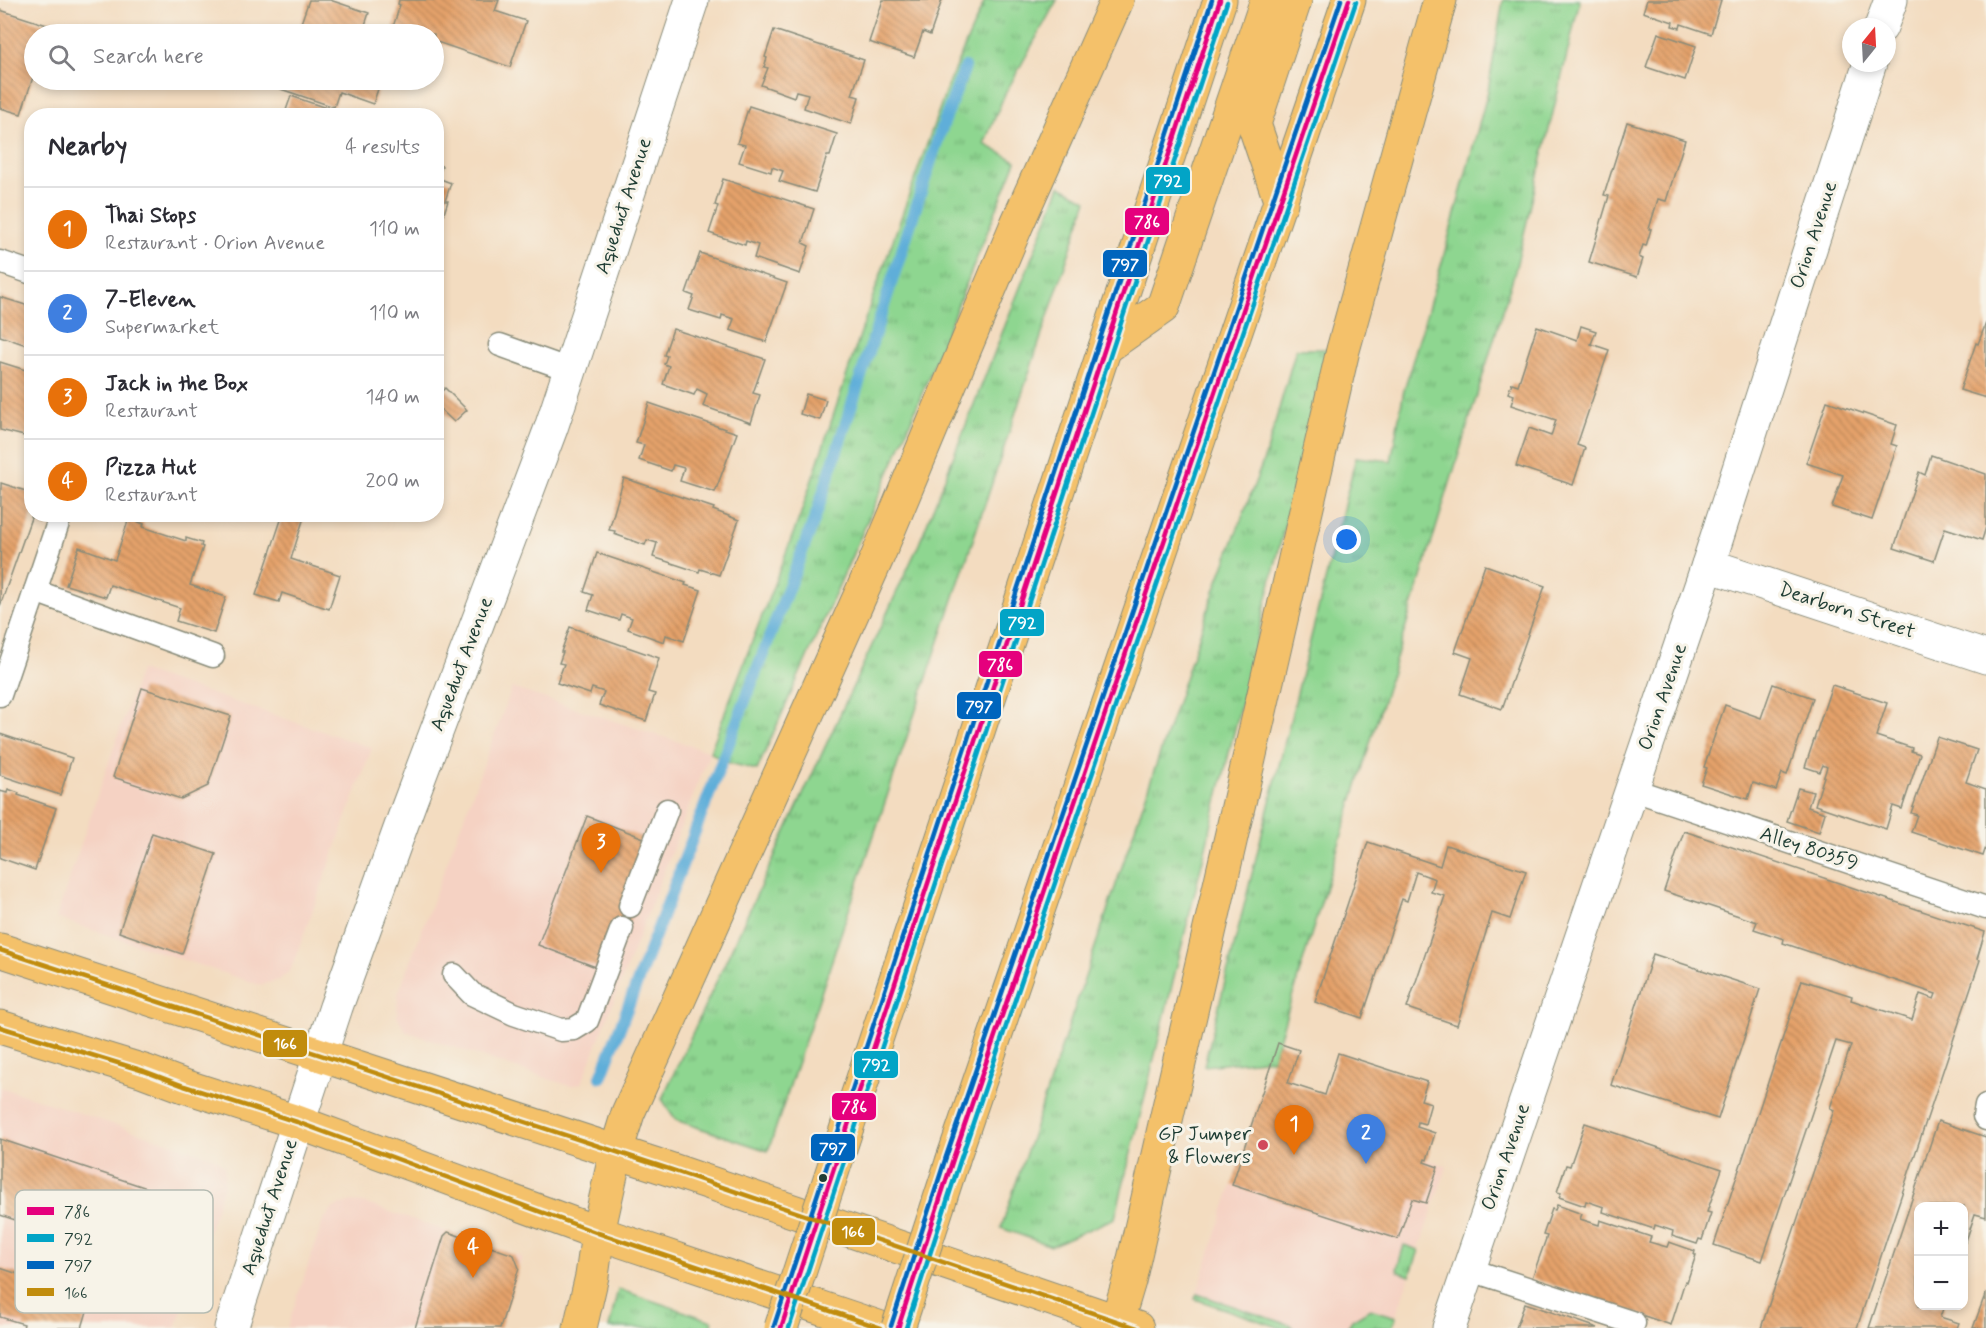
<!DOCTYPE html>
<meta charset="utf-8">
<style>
body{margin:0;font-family:Mynerve,sans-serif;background:#f7f7f7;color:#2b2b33}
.controls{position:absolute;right:18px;bottom:18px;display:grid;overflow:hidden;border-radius:12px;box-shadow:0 3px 9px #0003}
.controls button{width:54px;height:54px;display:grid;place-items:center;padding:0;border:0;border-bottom:2px solid #e1e1e2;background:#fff;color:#2b2b33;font:30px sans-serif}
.compass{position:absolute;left:1842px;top:18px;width:54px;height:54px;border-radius:50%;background:#fff;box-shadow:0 3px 9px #0003;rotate:18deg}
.you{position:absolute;left:1347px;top:540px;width:21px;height:21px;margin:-15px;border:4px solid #fff;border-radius:50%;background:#1a73e8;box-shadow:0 0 0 9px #1a73e833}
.badge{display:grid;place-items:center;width:39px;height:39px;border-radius:50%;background:#0f766e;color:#fff;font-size:20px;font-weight:700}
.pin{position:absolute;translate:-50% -50px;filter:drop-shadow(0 2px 3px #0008)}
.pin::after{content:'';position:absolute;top:32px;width:21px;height:18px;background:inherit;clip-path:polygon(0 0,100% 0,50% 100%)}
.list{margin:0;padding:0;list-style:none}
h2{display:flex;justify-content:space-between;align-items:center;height:78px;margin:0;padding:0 24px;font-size:26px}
h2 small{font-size:20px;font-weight:400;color:#7c7c81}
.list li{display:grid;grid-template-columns:39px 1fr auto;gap:18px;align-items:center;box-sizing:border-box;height:84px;padding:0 24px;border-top:2px solid #e1e1e2}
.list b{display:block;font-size:22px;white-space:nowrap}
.list p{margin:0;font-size:20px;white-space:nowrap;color:#7c7c81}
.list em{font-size:20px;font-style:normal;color:#7c7c81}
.icon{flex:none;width:33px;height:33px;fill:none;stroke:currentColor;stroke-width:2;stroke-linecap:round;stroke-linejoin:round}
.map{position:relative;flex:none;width:1986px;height:1328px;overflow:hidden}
.search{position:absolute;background:#fff;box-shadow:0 3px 9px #0003;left:24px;top:24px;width:420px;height:66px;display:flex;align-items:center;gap:15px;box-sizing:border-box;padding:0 21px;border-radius:33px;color:#7c7c81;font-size:22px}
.panel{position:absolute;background:#fff;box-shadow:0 3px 9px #0003;left:24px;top:108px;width:420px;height:414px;border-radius:24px}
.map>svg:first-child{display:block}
</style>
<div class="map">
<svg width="1986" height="1328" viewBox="0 0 1986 1328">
<defs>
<pattern id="grass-tufts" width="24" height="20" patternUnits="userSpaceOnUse" patternTransform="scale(1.5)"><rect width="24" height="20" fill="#8ed690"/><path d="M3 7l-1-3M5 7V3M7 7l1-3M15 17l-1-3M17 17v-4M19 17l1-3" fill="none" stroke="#73af76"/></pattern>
<pattern id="building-back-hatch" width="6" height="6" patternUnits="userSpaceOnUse" patternTransform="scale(1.5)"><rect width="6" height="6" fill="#e5a26a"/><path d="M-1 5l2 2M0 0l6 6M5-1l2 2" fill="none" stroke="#b98558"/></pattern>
</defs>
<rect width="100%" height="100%" fill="#f7f3e8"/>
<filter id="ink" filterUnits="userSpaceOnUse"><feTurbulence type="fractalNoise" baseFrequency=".0167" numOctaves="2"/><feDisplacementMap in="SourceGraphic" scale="12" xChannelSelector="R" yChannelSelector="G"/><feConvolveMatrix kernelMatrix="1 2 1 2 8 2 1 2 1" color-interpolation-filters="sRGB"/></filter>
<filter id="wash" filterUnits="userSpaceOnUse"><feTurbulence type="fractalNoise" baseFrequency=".008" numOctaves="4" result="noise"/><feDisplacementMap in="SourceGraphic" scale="24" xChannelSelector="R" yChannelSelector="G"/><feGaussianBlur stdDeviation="1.35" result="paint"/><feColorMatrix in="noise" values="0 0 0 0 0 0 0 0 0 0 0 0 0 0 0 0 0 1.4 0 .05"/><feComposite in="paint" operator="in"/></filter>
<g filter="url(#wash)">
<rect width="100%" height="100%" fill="#f3dcc0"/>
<g fill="#f5d2c3">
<path d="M 140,670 L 372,748 L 293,964 L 290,971 L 279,980 L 260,985 L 56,918 Z"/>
<path d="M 512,688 L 710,752 L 582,1083 L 570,1086 L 411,1033 L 405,1030 L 397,1016 L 398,994 Z"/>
<path d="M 0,1087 L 207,1155 L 215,1158 L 224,1166 L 225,1173 L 224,1185 L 176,1328 L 0,1328 Z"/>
<path d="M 1258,1105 L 1447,1166 L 1392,1328 L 1281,1328 L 1195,1299 Z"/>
<path d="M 348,1202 L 364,1203 L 522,1257 L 500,1328 L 287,1328 L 323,1221 L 333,1208 Z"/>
</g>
<g fill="url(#grass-tufts)" stroke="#568a62" stroke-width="1.5">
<path d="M 985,0 L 1057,0 L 1004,96 L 984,144 L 1016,161 L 902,443 L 757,770 L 726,762 L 710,752 L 800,516 L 870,305 L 949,82 Z"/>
<path d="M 1503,0 L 1580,0 L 1515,271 L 1273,1059 L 1204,1066 L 1356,457 L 1391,461 L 1404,390 L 1442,262 L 1488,91 Z"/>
<path d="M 1060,186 L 1087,200 L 768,1151 L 676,1120 L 662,1099 L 919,544 Z"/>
<path d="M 1296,349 L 1328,349 L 1115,1218 L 1051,1246 L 1001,1228 L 1215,589 L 1267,451 Z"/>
<path d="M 1404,1245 L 1419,1250 L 1410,1276 L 1399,1272 L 1397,1269 Z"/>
<path d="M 618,1289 L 712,1321 L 710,1328 L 609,1328 Z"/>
<path d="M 1197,1294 L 1290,1325 L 1293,1328 L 1281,1328 L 1195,1299 Z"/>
<path d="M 1370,1309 L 1396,1317 L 1392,1328 L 1347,1328 L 1352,1320 Z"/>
</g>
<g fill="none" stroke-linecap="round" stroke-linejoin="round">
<path stroke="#5eaed9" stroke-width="12" d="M 601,1077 L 815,518 L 940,133 L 965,67"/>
</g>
<g id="blocks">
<g fill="url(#building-back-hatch)">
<path d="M 309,0 L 330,0 L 369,13 L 362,34 L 286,34 L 289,25 L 299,29 Z"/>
<path d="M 399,0 L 499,0 L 495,11 L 526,21 L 510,67 L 434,41 L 434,34 L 414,34 L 393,27 L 400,5 L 398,4 Z"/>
<path d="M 883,0 L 942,0 L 930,35 L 923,32 L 914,57 L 869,42 Z"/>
<path d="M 1647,0 L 1721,0 L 1711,34 L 1681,24 L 1680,28 L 1672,26 L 1673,22 L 1643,12 Z"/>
<path d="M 0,10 L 50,26 L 47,34 L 34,34 L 34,74 L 21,114 L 0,108 Z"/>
<path d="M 774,30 L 864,60 L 852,95 L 859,97 L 851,124 L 804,108 L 808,94 L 796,91 L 794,97 L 761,85 L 768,68 L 764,67 L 767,58 L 765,57 Z"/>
<path d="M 1658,33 L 1696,46 L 1685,80 L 1646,67 Z"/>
<path d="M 261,80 L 381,80 L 373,104 L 339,92 L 334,107 L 260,82 Z"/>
<path d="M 291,96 L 347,115 L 347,116 L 284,116 Z"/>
<path d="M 749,106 L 837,134 L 830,156 L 827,156 L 815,192 L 779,181 L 783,171 L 772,167 L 771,172 L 739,162 L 745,145 L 737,143 Z"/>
<path d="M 1627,122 L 1685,140 L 1666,201 L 1658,199 L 1649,229 L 1651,229 L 1646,246 L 1643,245 L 1639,257 L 1643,259 L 1637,277 L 1589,262 L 1609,196 L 1604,195 Z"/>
<path d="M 436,164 L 442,166 L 438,178 L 451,183 L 445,201 L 448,201 L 440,226 L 436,225 Z"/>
<path d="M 723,179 L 814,209 L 803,243 L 809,246 L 800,274 L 754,258 L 758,245 L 746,241 L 745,245 L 709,233 L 718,206 L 715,205 Z"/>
<path d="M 700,253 L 787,283 L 766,342 L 730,330 L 734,319 L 722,315 L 721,320 L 689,310 L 694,296 L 686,293 Z"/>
<path d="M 0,297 L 32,307 L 32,347 L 0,336 Z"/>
<path d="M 1986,323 L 1986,398 L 1960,390 L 1976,343 L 1978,344 Z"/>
<path d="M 1537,326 L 1577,340 L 1581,326 L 1596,331 L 1591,344 L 1609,350 L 1577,445 L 1585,448 L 1573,485 L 1516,466 L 1529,428 L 1551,436 L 1556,420 L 1511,405 L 1514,395 L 1508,393 L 1512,383 L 1518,385 Z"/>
<path d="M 673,329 L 765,359 L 753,393 L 760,395 L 751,423 L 703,406 L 707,394 L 697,389 L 694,395 L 663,384 L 669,366 L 664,364 L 667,356 L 664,355 Z"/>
<path d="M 0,362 L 32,372 L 32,438 L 0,430 Z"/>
<path d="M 445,388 L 467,410 L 454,422 L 436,405 L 436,397 Z"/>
<path d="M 806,394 L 826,400 L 820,420 L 800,414 Z"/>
<path d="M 1827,401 L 1897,425 L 1891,444 L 1897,446 L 1872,520 L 1832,507 L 1843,475 L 1806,463 Z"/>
<path d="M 649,403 L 737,433 L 715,492 L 680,481 L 684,468 L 673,465 L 671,471 L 639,460 L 644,445 L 636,443 Z"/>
<path d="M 1931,455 L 1986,474 L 1986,527 L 1982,540 L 1945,528 L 1934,561 L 1894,548 L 1919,472 L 1925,475 Z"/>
<path d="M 624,478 L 714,508 L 713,510 L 739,520 L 719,575 L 700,569 L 699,572 L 653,557 L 657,543 L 647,540 L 645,545 L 614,534 L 615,531 L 609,530 Z"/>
<path d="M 1,483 L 32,493 L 32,515 L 0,606 Z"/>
<path d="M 283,514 L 305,514 L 291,559 L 340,575 L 329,609 L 282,593 L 279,602 L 256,595 Z"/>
<path d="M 131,519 L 144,524 L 143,527 L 186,541 L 186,538 L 202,543 L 201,546 L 203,547 L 190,585 L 226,597 L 214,633 L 176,621 L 180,608 L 110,585 L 106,597 L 66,585 L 79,547 L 115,560 L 128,521 L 130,522 Z"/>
<path d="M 597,553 L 686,583 L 685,585 L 701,590 L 684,641 L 666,635 L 664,642 L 628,629 L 632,618 L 621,614 L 619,620 L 588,610 L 593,595 L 584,592 Z"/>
<path d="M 1485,565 L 1545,586 L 1502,709 L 1460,694 L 1472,658 L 1455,652 Z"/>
<path d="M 570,627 L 659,658 L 648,692 L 655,694 L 646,721 L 599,705 L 604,692 L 592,688 L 590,694 L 557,683 L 564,664 L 559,663 L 563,652 L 561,652 Z"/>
<path d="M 1773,684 L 1813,698 L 1787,775 L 1782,773 L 1776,790 L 1753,783 L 1748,799 L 1701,784 L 1707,768 L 1704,767 L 1725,705 L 1761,718 Z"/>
<path d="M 1832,685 L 1887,703 L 1876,736 L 1912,748 L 1911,751 L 1920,754 L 1902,809 L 1893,806 L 1886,829 L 1815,805 L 1827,767 L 1823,765 L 1820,772 L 1805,767 Z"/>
<path d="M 142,688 L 231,716 L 208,786 L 181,799 L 113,777 Z"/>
<path d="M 0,734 L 72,758 L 60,795 L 0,775 Z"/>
<path d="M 1937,737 L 1977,750 L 1966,782 L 1986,789 L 1986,847 L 1983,856 L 1911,832 L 1917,815 L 1911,813 Z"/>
<path d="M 1798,788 L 1813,792 L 1808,807 L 1825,813 L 1819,832 L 1787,821 Z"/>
<path d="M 8,789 L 19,793 L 18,795 L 56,808 L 35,870 L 0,858 L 0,791 L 7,793 Z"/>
<path d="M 587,816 L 649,840 L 634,908 L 626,930 L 601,969 L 538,945 Z"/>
<path d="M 1684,831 L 1985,932 L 1977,959 L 1980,960 L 1857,1328 L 1761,1328 L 1834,1110 L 1830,1108 L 1851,1045 L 1836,1041 L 1762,1261 L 1714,1245 L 1802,980 L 1852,996 L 1851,1000 L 1912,1020 L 1920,994 L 1934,999 L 1936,994 L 1783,943 L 1784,939 L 1754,929 L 1757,922 L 1664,891 Z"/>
<path d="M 152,833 L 216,854 L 182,954 L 119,932 Z"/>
<path d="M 1368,842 L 1440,866 L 1446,845 L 1526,871 L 1510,919 L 1492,913 L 1457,1025 L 1407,1008 L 1445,896 L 1431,892 L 1435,879 L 1416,872 L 1407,901 L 1402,899 L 1362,1018 L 1315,1002 Z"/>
<path d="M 1653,954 L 1760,989 L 1718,1119 L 1611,1085 Z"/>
<path d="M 1278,1043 L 1299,1050 L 1288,1083 L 1325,1095 L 1338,1053 L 1427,1082 L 1421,1100 L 1431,1103 L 1425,1124 L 1418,1122 L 1417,1127 L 1435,1133 L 1427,1160 L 1425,1159 L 1424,1162 L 1438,1167 L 1426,1203 L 1412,1199 L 1398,1239 L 1232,1185 Z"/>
<path d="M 1938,1121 L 1986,1137 L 1986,1217 L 1975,1214 L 1964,1247 L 1964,1206 L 1918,1206 L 1918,1306 L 1944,1306 L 1940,1317 L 1959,1323 L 1957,1328 L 1869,1328 Z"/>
<path d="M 1585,1123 L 1722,1169 L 1707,1212 L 1711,1213 L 1702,1240 L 1699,1239 L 1697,1244 L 1672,1236 L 1673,1231 L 1655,1225 L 1654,1229 L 1603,1212 L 1604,1207 L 1586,1201 L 1585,1206 L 1559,1197 L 1561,1193 L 1557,1192 L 1566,1165 L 1570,1166 Z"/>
<path d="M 0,1139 L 174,1197 L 152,1265 L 0,1215 Z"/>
<path d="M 1557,1205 L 1582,1214 L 1580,1219 L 1599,1225 L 1600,1220 L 1651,1237 L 1649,1242 L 1667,1247 L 1669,1242 L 1695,1251 L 1694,1255 L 1696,1255 L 1687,1282 L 1685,1281 L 1671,1325 L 1532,1278 L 1547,1236 L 1543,1235 L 1552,1209 L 1555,1210 Z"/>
<path d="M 448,1232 L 514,1255 L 519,1268 L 500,1328 L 415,1328 L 444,1236 Z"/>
<path d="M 0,1268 L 91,1298 L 82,1328 L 23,1328 L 24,1324 L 0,1317 Z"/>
<path d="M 1986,1292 L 1986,1328 L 1973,1328 Z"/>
<path d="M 1525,1303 L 1598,1328 L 1516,1328 Z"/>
</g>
</g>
</g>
<g filter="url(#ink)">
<use href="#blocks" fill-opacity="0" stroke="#898c7a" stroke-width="1.5"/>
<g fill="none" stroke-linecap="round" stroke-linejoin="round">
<g stroke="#898c7a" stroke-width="25">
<g id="lane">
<path d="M 0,262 L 32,273"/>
<path d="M 500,345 L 570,370"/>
<path d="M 35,591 L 213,656"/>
<path d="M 0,695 L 61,514"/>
<path d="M 1631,789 L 1986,908"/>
<path d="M 630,906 L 667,810"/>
<path d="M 454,975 L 472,994 L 514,1014 L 561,1030 L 574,1029 L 587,1021 L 622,928"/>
<path d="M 1986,1105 L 1984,1116 L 1986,1119"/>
<path d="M 1468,1269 L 1634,1323"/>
</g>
</g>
<g stroke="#898c7a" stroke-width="35">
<g id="street">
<path d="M 1881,27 L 1891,0"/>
<path d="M 1708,565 L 1986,657"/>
<path d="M 231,1328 L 336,1007 L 408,807 L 551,428 L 692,0"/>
<path d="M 1449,1328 L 1708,565 L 1870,63"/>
</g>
</g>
<g stroke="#898c7a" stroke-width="35">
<g id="primary">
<path d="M 0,950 L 672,1170 L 1137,1328"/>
<path d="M 0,1027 L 144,1071 L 184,1086 L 297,1122 L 598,1233 L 881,1328"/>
</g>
</g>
<g stroke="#898c7a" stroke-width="35">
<g id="highway">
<path d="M 1281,203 L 1254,124 L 1295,0"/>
<path d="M 1105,348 L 1163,307 L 1267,0"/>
<path d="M 848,1124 L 1220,0"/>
<path d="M 953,1159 L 1349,0"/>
<path d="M 580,1328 L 592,1276 L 598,1233 L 616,1152 L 628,1113 L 877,558 L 1017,224 L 1117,0"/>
<path d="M 1115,1328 L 1129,1281 L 1343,350 L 1440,0"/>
</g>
</g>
<use href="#lane" stroke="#fff" stroke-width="22"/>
<use href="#street" stroke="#fff" stroke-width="33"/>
<use href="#primary" stroke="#f4c16b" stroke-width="33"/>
<use href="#highway" stroke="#f4c16b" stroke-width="33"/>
<g stroke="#898c7a" stroke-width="35" stroke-linecap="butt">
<g id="highway-bridge">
<path d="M 781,1328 L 848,1124"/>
<path d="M 898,1328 L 953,1159"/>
</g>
</g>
<use href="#highway-bridge" stroke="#f4c16b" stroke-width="33"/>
<g stroke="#f7f3e8" stroke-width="9">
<g id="bus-1">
<path d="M 781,1328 L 1220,0"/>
<path d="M 898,1328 L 953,1159 L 1349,0"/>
</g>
</g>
<g stroke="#f7f3e8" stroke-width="9">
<g id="bus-2">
<path d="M 789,1328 L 1227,2"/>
<path d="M 906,1328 L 960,1161 L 1356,2"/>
</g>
</g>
<g stroke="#f7f3e8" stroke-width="9">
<g id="bus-3">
<path d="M 774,1326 L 1212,0"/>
<path d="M 891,1326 L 946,1157 L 1341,0"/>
</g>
</g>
<g stroke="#f7f3e8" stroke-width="9">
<g id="bus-4">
<path d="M 0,950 L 672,1170 L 1137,1328"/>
<path d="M 0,1027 L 144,1071 L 184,1086 L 297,1122 L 598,1233 L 881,1328"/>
</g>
</g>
<use href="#bus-1" stroke="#e5007d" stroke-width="4.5"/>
<use href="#bus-2" stroke="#02a4c6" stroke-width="4.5"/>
<use href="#bus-3" stroke="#0065bd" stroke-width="4.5"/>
<use href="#bus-4" stroke="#c18c0d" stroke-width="4.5"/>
</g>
</g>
<circle fill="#d1495b" stroke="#f7f3e8" stroke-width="2" cx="1263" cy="1145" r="6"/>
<circle fill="#1f3d34" stroke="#f7f3e8" stroke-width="2" cx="823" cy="1178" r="5"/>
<g text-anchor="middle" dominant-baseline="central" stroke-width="6" stroke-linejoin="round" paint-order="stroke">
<g font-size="20" fill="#1f3d34" stroke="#f7f3e8">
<text transform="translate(624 206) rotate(-72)">Aqueduct Avenue</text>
<text transform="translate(1814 235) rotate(-72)">Orion Avenue</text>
<text transform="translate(1847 611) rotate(18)">Dearborn Street</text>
<text transform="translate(462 664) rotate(-69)">Aqueduct Avenue</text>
<text transform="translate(1663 697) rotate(-71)">Orion Avenue</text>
<text transform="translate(1809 849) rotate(18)">Alley 80359</text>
<text transform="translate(1506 1157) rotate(-71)">Orion Avenue</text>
<text transform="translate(270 1207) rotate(-72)">Aqueduct Avenue</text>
</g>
<g font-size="20" fill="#1f3d34" stroke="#f7f3e8" text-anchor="end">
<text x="1251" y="1134">GP Jumper<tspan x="1251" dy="23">&amp; Flowers</tspan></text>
</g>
</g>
<rect x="15" y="1190" width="198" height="123" rx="9" fill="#f7f3e8" stroke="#b6bcb2" stroke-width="1.5"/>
<rect x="27" y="1207" width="27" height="8" fill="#e5007d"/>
<rect x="27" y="1234" width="27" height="8" fill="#02a4c6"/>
<rect x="27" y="1261" width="27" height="8" fill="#0065bd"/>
<rect x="27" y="1288" width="27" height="8" fill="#c18c0d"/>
<g font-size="16" fill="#1f3d34">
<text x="64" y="1217">786</text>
<text x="64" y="1244">792</text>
<text x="64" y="1271">797</text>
<text x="64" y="1298">166</text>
</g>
<g stroke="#f7f3e8" stroke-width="2">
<rect x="1145" y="166" width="46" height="29" rx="6" fill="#02a4c6"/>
<rect x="1124" y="207" width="46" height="29" rx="6" fill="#e5007d"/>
<rect x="1102" y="249" width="46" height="29" rx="6" fill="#0065bd"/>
<rect x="999" y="608" width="46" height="29" rx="6" fill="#02a4c6"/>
<rect x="978" y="650" width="45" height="28" rx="6" fill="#e5007d"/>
<rect x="956" y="691" width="46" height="29" rx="6" fill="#0065bd"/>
<rect x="262" y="1029" width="46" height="29" rx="6" fill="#c18c0d"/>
<rect x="853" y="1050" width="46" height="29" rx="6" fill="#02a4c6"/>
<rect x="831" y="1092" width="46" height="29" rx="6" fill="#e5007d"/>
<rect x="810" y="1133" width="46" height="29" rx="6" fill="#0065bd"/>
<rect x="831" y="1217" width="45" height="29" rx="6" fill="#c18c0d"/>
</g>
<g font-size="16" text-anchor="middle" font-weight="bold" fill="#fff">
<text x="1168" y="186">792</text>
<text x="1147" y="227">786</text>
<text x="1125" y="270">797</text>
<text x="1022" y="628">792</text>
<text x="1000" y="670">786</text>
<text x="979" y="712">797</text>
<text x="285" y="1049">166</text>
<text x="876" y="1070">792</text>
<text x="854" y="1112">786</text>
<text x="833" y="1154">797</text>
<text x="853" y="1237">166</text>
</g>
</svg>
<div class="controls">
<button>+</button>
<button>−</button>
</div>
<svg class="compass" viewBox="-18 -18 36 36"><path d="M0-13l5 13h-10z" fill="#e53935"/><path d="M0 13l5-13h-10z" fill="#7c7c81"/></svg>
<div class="you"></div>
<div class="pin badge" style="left:1294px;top:1155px;background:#e8710a">1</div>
<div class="pin badge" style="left:1366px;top:1164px;background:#3f7fe0">2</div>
<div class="pin badge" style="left:601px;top:873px;background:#e8710a">3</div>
<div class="pin badge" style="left:473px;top:1278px;background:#e8710a">4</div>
<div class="search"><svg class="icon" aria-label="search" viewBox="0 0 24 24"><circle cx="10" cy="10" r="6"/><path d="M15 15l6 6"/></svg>Search here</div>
<section class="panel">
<h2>Nearby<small>4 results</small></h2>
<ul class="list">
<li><span class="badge" style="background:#e8710a">1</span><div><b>Thai Stops</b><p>Restaurant · Orion Avenue</p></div><em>110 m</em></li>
<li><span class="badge" style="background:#3f7fe0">2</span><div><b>7-Eleven</b><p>Supermarket</p></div><em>110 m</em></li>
<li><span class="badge" style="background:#e8710a">3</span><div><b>Jack in the Box</b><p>Restaurant</p></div><em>140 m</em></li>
<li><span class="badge" style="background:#e8710a">4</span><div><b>Pizza Hut</b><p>Restaurant</p></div><em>200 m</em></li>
</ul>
</section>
</div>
